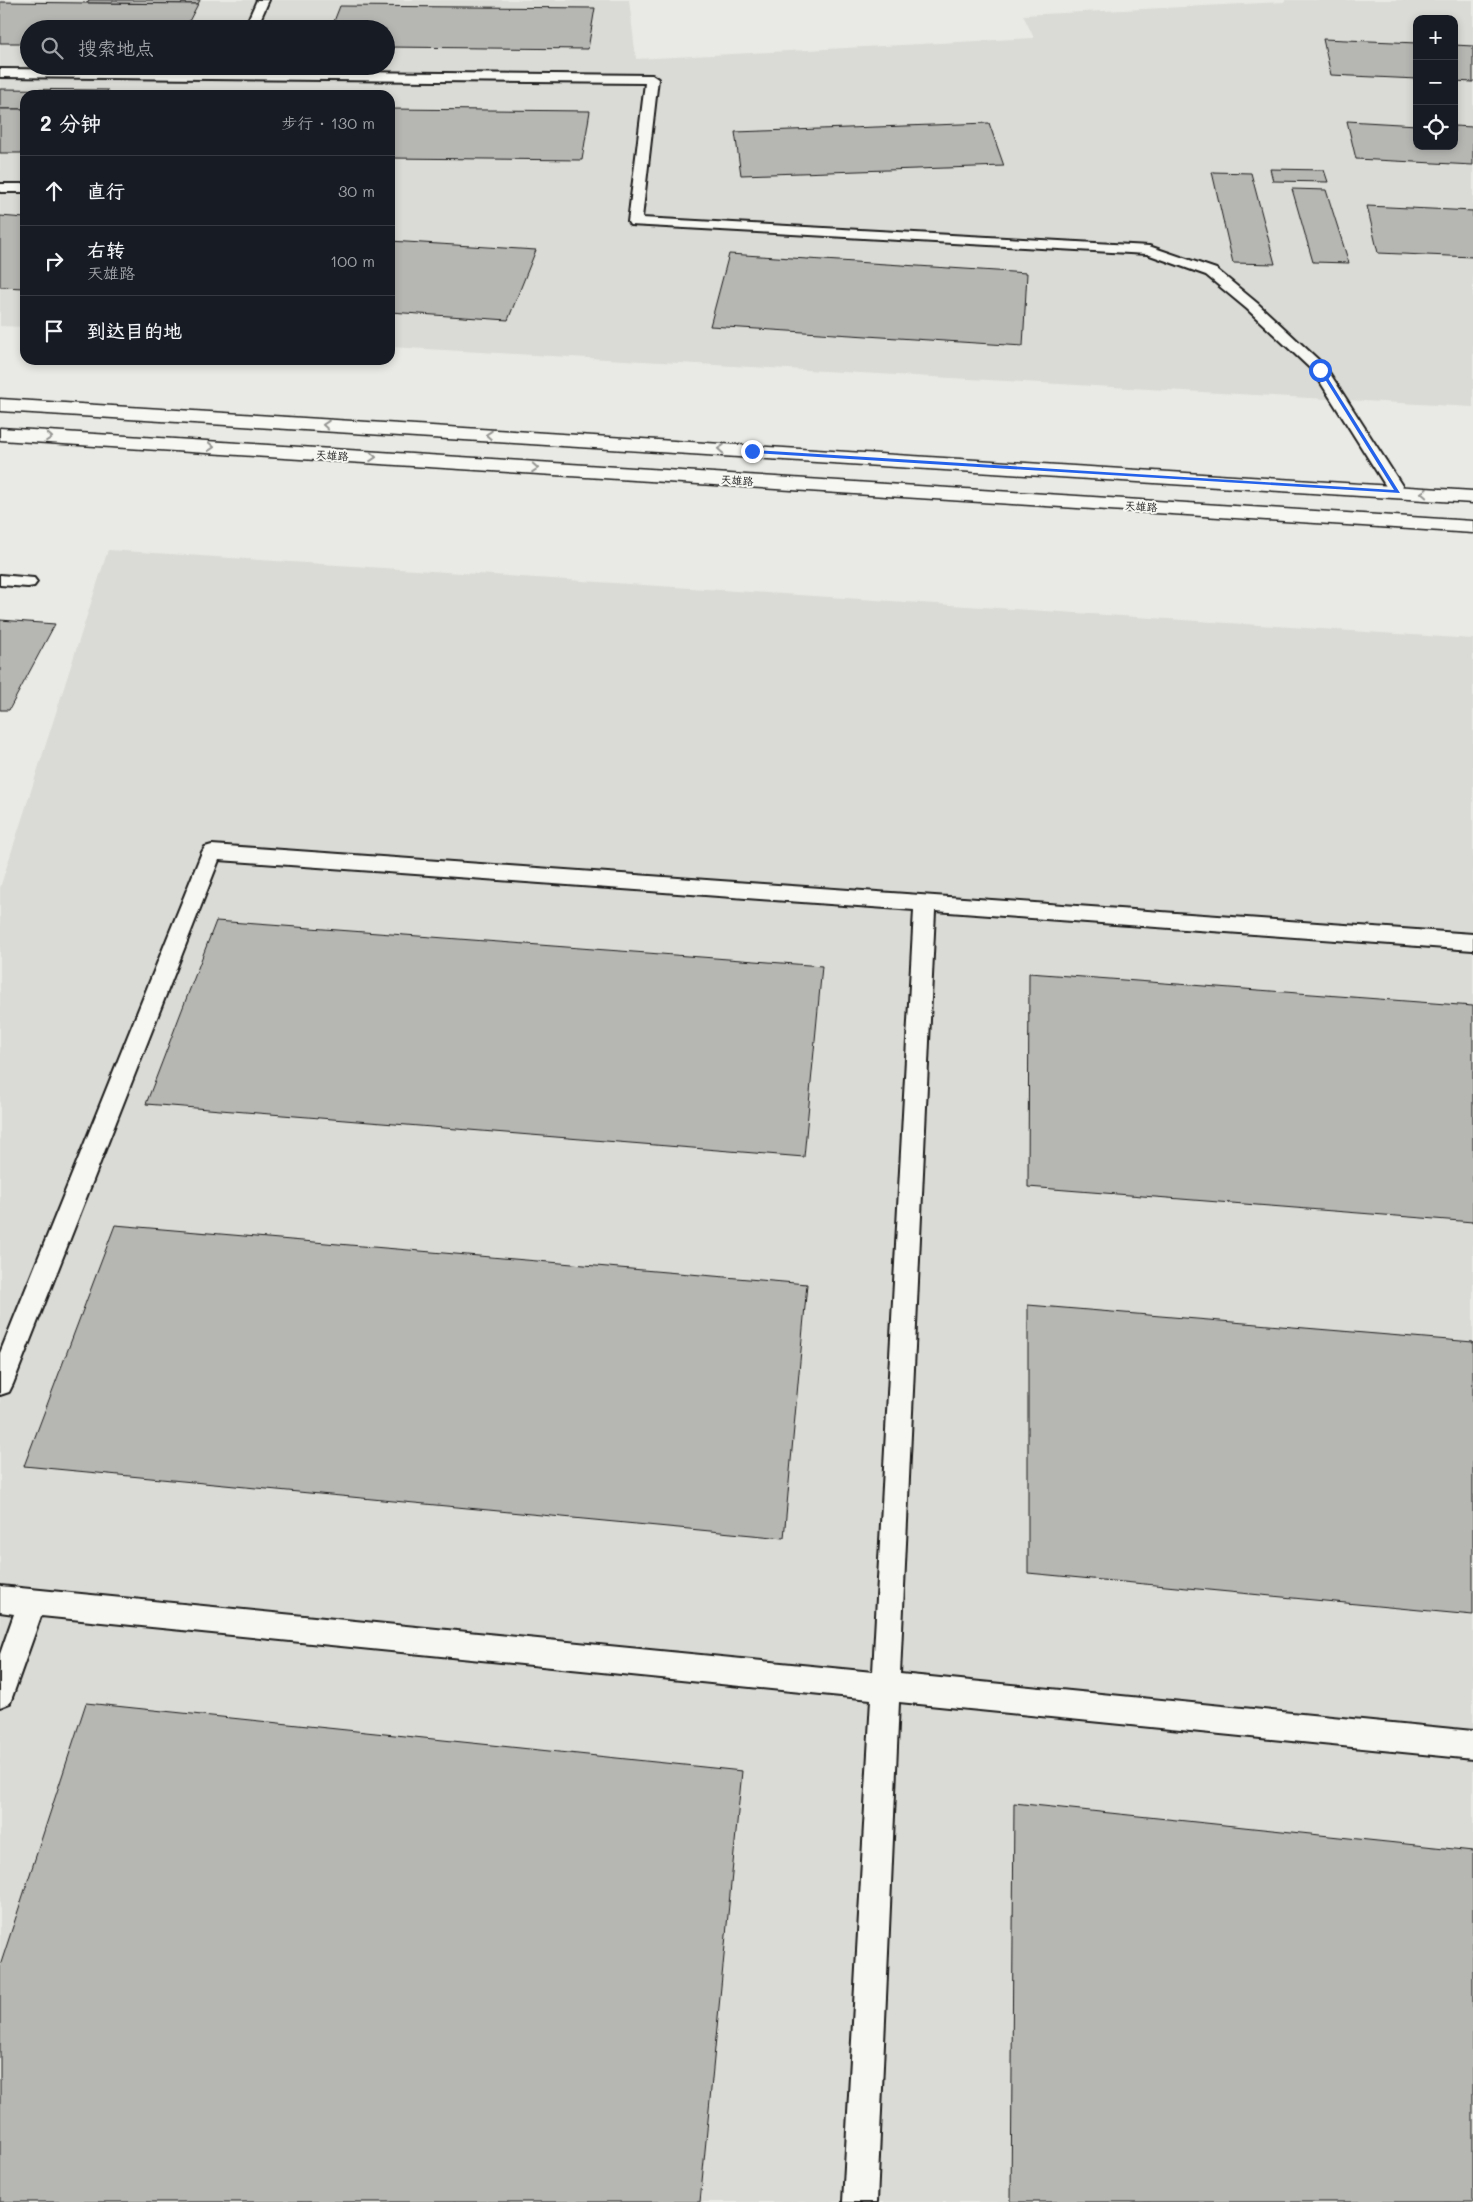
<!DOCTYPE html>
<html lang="zh">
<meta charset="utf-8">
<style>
body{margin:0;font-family:Mali,"LXGW WenKai TC",sans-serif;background:#242831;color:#f1f3f6}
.controls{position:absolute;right:15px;top:15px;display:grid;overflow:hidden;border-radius:10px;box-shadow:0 2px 8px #0003}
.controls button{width:45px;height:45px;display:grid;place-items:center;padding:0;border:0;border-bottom:1px solid #363941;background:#171b24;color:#f1f3f6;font:25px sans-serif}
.stop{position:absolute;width:15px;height:15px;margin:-11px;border:4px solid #2563eb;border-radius:50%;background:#fff}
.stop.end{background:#2563eb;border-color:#fff;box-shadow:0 1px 5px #0008}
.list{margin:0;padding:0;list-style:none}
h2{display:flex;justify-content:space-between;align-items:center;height:65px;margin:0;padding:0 20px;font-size:21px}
h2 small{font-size:16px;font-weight:400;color:#9ea1a6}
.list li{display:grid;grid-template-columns:32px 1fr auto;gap:15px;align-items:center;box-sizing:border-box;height:70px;padding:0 20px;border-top:1px solid #363941}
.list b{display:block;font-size:19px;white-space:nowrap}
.list p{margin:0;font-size:16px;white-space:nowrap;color:#9ea1a6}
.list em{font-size:16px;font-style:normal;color:#9ea1a6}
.icon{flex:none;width:28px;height:28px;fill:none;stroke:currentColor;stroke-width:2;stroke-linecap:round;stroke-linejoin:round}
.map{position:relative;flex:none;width:1473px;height:2202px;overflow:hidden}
.search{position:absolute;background:#171b24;box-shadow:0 2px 8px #0003;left:20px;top:20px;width:375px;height:55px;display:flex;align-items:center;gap:12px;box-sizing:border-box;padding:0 18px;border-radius:28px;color:#9ea1a6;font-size:19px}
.panel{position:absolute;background:#171b24;box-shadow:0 2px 8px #0003;left:20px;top:90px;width:375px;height:275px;border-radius:15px}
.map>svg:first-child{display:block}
</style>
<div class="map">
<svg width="1473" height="2202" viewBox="0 0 1473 2202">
<rect width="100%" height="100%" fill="#e9e9e5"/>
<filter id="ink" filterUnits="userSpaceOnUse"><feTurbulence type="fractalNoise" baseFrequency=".02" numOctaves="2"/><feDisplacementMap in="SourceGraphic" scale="10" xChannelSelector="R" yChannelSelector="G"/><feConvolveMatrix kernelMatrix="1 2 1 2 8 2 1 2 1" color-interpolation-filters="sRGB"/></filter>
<g filter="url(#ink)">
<g fill="#dadad6" fill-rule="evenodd">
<path d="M 0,0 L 629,0 L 636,59 L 1034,38 L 1023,15 L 1285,2 L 1285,0 L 1473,0 L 1473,407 L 390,347 L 390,95 L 25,95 L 25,327 L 0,326 ZM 1417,19 L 1454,19 L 1454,146 L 1417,146 ZM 29,29 L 386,29 L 386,66 L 29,66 Z"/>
<path d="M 108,550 L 1473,639 L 1473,2202 L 0,2202 L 0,888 Z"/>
</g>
<g fill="#b6b6b3" stroke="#1c1c1c">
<path d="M 89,0 L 200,0 L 198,4 L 87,3 Z"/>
<path d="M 0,2 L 87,3 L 198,4 L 185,29 L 29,29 L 29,43 L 0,43 Z"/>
<path d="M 340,6 L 595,8 L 588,49 L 386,47 L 386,29 L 331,29 Z"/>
<path d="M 1323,39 L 1417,43 L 1417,79 L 1331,75 Z"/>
<path d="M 1454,45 L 1473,46 L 1473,82 L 1454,81 Z"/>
<path d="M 0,89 L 108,90 L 105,95 L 25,95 L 25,109 L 0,109 Z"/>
<rect x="0" y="109" width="25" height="44"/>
<path d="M 390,109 L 590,111 L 582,160 L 390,158 Z"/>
<path d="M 1347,121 L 1417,125 L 1417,146 L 1454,146 L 1454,126 L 1473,127 L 1473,165 L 1356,159 Z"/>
<path d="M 989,123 L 1004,166 L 741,175 L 735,132 Z"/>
<path d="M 1270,169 L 1324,170 L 1328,182 L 1273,181 Z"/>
<path d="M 1212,172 L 1251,173 L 1275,264 L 1233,263 Z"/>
<path d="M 1292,189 L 1326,190 L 1349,263 L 1313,262 Z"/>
<path d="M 1367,206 L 1473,211 L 1473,257 L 1378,253 Z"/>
<path d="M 0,216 L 25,218 L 25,288 L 0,287 Z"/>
<path d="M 390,241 L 536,250 L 508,320 L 390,312 Z"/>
<path d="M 729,254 L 1027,273 L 1023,346 L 710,326 Z"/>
<path d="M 0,620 L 55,624 L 9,710 L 0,710 Z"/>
<path d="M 216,921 L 822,966 L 804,1157 L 146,1104 Z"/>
<path d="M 1029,973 L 1473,1006 L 1473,1222 L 1028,1187 Z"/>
<path d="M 115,1225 L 807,1284 L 784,1538 L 24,1466 Z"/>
<path d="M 1028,1305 L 1473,1342 L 1473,1615 L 1028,1573 Z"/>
<path d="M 86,1703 L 742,1771 L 700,2202 L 0,2202 L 0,1966 Z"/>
<path d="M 1014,1803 L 1473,1851 L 1473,2202 L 1011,2202 Z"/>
</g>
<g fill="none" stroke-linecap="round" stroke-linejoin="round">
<g stroke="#1c1c1c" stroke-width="4">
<g id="lane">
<path d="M 257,0 L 269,0 L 256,29 L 244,29 Z"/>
<path d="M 228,66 L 240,66 L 238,71 L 652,75 L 658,79 L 642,218 L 1149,246 L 1216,269 L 1257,303 L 1325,366 L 1406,492 L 1404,496 L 1392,496 L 1314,372 L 1247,309 L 1206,275 L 1147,254 L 630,225 L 628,222 L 645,83 L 0,77 L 0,69 L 225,71 Z"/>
<rect x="0" y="184" width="25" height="8"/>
<path d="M 0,575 L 34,578 L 37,582 L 34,586 L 28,587 L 0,585 Z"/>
<path d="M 212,845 L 1473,934 L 1473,950 L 935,911 L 900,1674 L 1473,1731 L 1473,1759 L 899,1702 L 877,2202 L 843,2202 L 871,1699 L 41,1616 L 10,1703 L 0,1707 L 0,1654 L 14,1614 L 0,1612 L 0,1586 L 873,1672 L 914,910 L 219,860 L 13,1384 L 9,1392 L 0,1395 L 0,1353 L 202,852 L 205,847 Z"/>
</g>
</g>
<g stroke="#1c1c1c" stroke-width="3">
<g id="primary">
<path d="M 0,399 L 1473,491 L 1473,503 L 0,411 Z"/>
<path d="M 0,428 L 1473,521 L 1473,533 L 0,440 Z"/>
</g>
</g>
<use href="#lane" fill="#f6f6f2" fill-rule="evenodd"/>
<use href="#primary" fill="#f6f6f2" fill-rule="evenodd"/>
</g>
<defs><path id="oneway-chevron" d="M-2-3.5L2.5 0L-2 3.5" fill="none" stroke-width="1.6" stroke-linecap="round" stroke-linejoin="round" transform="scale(1.25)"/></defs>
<g stroke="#949492">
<use href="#oneway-chevron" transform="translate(326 425) rotate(-176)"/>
<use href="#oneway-chevron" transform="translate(489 435) rotate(-176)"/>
<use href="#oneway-chevron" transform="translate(49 437) rotate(4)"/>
<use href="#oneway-chevron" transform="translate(211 447) rotate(4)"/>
<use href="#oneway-chevron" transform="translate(721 449) rotate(-176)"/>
<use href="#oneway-chevron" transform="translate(373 457) rotate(4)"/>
<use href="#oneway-chevron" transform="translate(535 468) rotate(4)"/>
<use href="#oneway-chevron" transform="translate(1424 493) rotate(-176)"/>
</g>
</g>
<path fill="#2563eb" d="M 1318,368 L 1323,370 L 1400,493 L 752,453 L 749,451 L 752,450 L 1394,490 Z"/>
<g text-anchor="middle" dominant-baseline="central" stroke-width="4" stroke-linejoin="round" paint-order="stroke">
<g font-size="11" fill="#1c1c1c" stroke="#f6f6f2">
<text transform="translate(332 455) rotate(4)">天雄路</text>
<text transform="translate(737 480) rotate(4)">天雄路</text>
<text transform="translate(1141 506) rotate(4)">天雄路</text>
</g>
</g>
</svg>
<div class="controls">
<button>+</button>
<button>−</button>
<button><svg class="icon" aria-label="locate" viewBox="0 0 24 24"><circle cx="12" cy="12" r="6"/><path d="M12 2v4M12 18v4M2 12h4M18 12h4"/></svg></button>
</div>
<div class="stop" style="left:1320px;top:370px"></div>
<div class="stop end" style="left:752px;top:451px"></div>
<div class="search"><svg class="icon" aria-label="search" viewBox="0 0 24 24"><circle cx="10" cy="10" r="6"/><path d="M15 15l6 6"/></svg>搜索地点</div>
<section class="panel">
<h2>2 分钟<small>步行 · 130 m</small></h2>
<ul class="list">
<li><svg class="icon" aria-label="ahead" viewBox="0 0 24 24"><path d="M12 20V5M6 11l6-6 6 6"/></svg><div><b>直行</b></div><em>30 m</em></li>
<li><svg class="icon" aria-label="right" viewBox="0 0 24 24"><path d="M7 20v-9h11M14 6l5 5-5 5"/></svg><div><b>右转</b><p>天雄路</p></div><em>100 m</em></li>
<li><svg class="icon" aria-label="arrive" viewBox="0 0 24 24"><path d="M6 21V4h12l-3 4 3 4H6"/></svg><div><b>到达目的地</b></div></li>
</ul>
</section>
</div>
